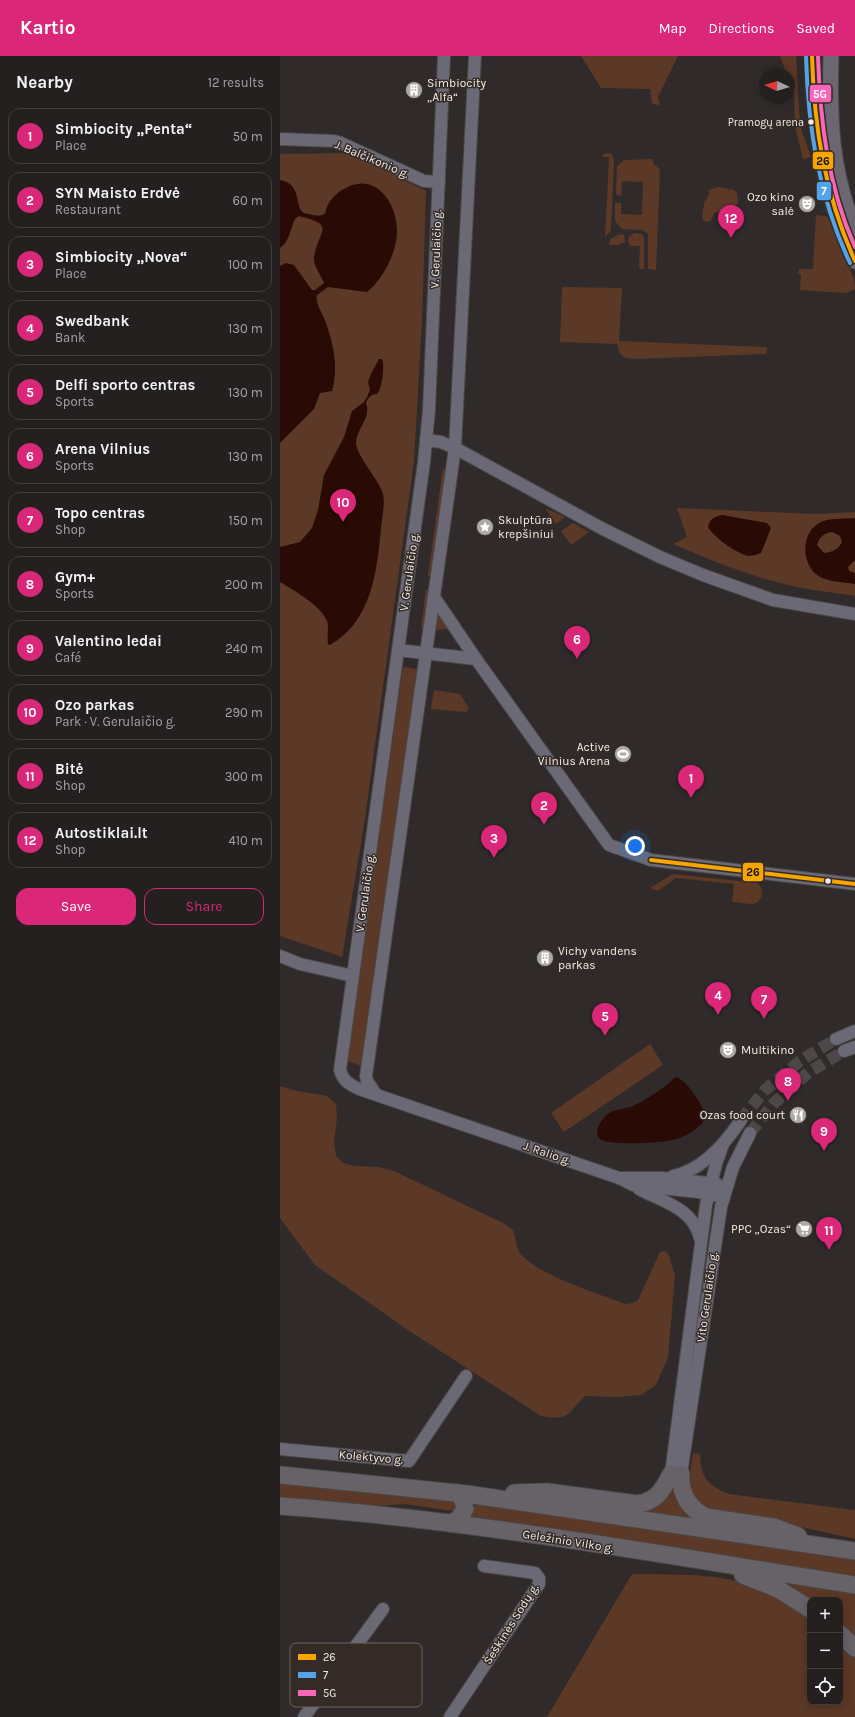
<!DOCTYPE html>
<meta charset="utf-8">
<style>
body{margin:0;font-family:Karla,sans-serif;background:#302d2d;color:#f1f3f6}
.controls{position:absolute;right:12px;bottom:12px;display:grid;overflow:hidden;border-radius:8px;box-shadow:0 2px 10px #0003}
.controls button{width:36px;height:36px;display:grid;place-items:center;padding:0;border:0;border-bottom:1px solid #413e3e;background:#242020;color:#f1f3f6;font:20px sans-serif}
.compass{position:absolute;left:479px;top:12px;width:36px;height:36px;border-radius:50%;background:#242020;box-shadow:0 2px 10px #0003;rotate:274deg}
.you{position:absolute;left:355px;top:790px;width:14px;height:14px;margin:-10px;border:3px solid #fff;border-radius:50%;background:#1a73e8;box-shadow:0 0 0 6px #1a73e833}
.badge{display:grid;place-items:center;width:26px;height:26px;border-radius:50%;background:#db2777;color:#fff;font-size:13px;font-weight:700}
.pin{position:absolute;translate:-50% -33px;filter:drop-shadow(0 1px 2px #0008)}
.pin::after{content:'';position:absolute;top:21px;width:14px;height:12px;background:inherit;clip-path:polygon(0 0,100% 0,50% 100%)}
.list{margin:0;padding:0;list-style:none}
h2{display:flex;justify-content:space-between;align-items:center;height:52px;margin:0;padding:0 16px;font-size:17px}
h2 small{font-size:13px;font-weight:400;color:#a3a3a5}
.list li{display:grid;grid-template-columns:26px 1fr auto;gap:12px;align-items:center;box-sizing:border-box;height:56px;margin:0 8px 8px;padding:0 8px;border:1px solid #413e3e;border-radius:12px}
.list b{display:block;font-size:15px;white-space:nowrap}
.list p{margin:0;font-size:13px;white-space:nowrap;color:#a3a3a5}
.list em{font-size:13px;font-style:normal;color:#a3a3a5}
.actions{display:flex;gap:8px;padding:12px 16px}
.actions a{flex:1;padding:9px 0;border:1px solid #db2777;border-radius:12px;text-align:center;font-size:14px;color:#db2777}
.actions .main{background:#db2777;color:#fff}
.icon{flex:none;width:22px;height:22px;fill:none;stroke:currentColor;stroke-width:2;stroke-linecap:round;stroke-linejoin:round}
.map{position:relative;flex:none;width:575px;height:1661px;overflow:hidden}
header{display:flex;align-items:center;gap:24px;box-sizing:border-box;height:56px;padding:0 20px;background:#db2777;color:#fff}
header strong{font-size:19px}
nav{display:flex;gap:22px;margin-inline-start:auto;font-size:14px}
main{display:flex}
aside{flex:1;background:#242020}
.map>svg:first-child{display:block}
</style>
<header>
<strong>Kartio</strong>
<nav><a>Map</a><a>Directions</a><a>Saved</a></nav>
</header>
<main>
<aside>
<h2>Nearby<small>12 results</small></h2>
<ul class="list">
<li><span class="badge">1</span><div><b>Simbiocity „Penta“</b><p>Place</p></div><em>50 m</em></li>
<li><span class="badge">2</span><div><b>SYN Maisto Erdvė</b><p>Restaurant</p></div><em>60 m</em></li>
<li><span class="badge">3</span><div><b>Simbiocity „Nova“</b><p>Place</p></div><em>100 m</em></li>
<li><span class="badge">4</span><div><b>Swedbank</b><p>Bank</p></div><em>130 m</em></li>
<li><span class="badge">5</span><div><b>Delfi sporto centras</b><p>Sports</p></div><em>130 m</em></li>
<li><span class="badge">6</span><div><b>Arena Vilnius</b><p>Sports</p></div><em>130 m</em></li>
<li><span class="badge">7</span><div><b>Topo centras</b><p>Shop</p></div><em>150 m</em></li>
<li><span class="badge">8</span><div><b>Gym+</b><p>Sports</p></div><em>200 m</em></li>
<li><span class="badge">9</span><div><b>Valentino ledai</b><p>Café</p></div><em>240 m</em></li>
<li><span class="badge">10</span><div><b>Ozo parkas</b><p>Park · V. Gerulaičio g.</p></div><em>290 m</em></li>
<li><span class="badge">11</span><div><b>Bitė</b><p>Shop</p></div><em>300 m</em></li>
<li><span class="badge">12</span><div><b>Autostiklai.lt</b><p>Shop</p></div><em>410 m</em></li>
</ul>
<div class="actions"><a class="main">Save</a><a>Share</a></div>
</aside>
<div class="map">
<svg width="575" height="1661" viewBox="0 0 575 1661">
<rect width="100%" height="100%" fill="#302b2a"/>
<g fill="#5c3826">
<path d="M 301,0 L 398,0 L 378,41 L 380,49 L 372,48 L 370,33 L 321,32 Z"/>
<path d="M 500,0 L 516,0 L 520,70 L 531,101 L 523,103 L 515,70 L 514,39 L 509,18 L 507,18 Z"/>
<path d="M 70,97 L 146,135 L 142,265 L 134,405 L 84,769 L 62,901 L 0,880 L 0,98 Z"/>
<path d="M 328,97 L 332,98 L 334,104 L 331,174 L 325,181 L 329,101 L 322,101 L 323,98 Z"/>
<path d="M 373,103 L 373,107 L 380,114 L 376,214 L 368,213 L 368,178 L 362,174 L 342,173 L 335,165 L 335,147 L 341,147 L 341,158 L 362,159 L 363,126 L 342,125 L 341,140 L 336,139 L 337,110 L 344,104 Z"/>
<path d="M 438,131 L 454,134 L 457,137 L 458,147 L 453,152 L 434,157 L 431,165 L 426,166 L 422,163 L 424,147 L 429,138 L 428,134 Z"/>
<path d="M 536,159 L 546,160 L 550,167 L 574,223 L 575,233 L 566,237 L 520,234 L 521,219 L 518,218 L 519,213 L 533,213 Z"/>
<path d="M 354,177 L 362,178 L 364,181 L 364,213 L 359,213 L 360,190 L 350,190 L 348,185 L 349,181 Z"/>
<path d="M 340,178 L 344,179 L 345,186 L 339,189 L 329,189 L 330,183 Z"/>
<path d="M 282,231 L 342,232 L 339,285 L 487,291 L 486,298 L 357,303 L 346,302 L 340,298 L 337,288 L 280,286 Z"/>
<path d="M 163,412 L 166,415 L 151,521 L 148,520 Z"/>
<path d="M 265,452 L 285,461 L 276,468 Z"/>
<path d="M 397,452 L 536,458 L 575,456 L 575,540 C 548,536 520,533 493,525 C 459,516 426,502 393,488 L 407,481 Z"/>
<path d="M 293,467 L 309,476 L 291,489 L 281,475 Z"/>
<path d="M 146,533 L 149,534 L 144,573 L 141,572 Z"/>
<path d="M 159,557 L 169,573 L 156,574 Z"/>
<path d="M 123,611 L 138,613 L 82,1010 L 67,1005 Z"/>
<path d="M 154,634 L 180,638 L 189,652 L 186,656 L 151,653 Z"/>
<path d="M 393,818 L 477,827 C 485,833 483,847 472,848 C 466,848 459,846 452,846 L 454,828 L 396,822 L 378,835 L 370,832 Z"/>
<path d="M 370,988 L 383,1009 L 284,1076 L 271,1057 Z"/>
<path d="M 0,1030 L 17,1035 L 47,1040 L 56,1048 L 57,1061 L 54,1087 L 56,1100 L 63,1107 L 75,1110 L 98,1111 L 114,1115 L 223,1167 L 233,1174 C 235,1180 236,1189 239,1195 C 251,1217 320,1238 345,1248 L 353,1247 L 358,1244 L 380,1196 L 385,1195 L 389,1199 L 395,1220 L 388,1301 L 376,1329 L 361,1339 L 338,1341 L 305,1340 C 287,1358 290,1365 261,1360 L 128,1274 L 35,1209 L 0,1162 Z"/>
<path d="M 413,1397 L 420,1398 C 421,1422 427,1429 449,1438 L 575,1454 L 575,1483 L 486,1463 L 432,1455 L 417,1444 L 412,1435 L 410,1418 Z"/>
<path d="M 0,1425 L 170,1443 L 175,1446 L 177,1449 L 173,1455 L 125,1448 L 95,1450 L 0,1442 Z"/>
<path d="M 393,1432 L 399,1446 L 423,1464 L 360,1455 C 373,1449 386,1445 393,1432 Z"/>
<path d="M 198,1448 L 575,1504 L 575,1521 L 198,1464 L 190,1459 L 190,1452 Z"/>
<path d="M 352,1518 C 396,1519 441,1516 482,1533 C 499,1540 515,1552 530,1561 L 530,1646 L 560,1646 L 560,1586 L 575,1600 L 575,1661 L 267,1661 Z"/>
<path d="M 492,1523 L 555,1532 L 575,1539 L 575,1582 L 560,1569 L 560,1544 L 530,1544 Z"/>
</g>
<g fill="#290a04" fill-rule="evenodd">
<path d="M 0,124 C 23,128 14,152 24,157 C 26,158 30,158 33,159 C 38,160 40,160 45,158 C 47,147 53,140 62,134 C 94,113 118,146 117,177 C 116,198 103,223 87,236 L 48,231 L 37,239 C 35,246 41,255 44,262 C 53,285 59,311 52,335 L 40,337 L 34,353 L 0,387 L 0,210 L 6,207 L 14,209 L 32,234 L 35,234 L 44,227 C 41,219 33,210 34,201 C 39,172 57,170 19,160 L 15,163 C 10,173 10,185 0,192 Z"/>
<path d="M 99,303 L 102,303 C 105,311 102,332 97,338 C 91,338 88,342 86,347 C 92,362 76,373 76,387 C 77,400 97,422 102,435 C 106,445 102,461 101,472 C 97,515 92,565 50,589 L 48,588 C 47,581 48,575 48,569 C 46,552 13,534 0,526 L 0,491 L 20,486 L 32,472 L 38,454 L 44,419 L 64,381 L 72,355 L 84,346 L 87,341 L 90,334 L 88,326 L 91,318 Z"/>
<path d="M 442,459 L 487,467 L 491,472 L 481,497 C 476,499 470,501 465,499 C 453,495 434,481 428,471 C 430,463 434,461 442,459 Z"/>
<path d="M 575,462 L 575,504 L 568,511 L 569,515 L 575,517 L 575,528 C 563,526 545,526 536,518 C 519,504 522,469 547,464 C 556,462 566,463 575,462 ZM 552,476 L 560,480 L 562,486 C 558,494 552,496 544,497 L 537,489 C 539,481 544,477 552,476 Z"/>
<path d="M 396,1021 C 406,1023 424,1051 426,1060 C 422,1072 405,1081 393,1084 C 381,1087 328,1090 320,1083 C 312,1076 323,1061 329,1057 C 336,1053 346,1053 353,1050 C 363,1045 375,1038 384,1031 C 389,1028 391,1024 396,1021 Z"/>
</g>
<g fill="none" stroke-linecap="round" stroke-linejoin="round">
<g stroke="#4d4847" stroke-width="12" stroke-dasharray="12 6" stroke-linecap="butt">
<path d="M 461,1064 L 485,1034 L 520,1005 L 556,983"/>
<path d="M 470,1077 L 494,1047 L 529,1016 L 564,995"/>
</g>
<g stroke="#4a4746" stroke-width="14">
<g id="minor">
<path d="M 164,0 L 149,354 L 144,406 L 60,1014 C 63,1025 69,1028 79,1033 L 339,1122 L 353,1129 L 418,1136 L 444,1141"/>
<path d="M 0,83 L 54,85 L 61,87 L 144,125 L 159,126"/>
<path d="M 146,384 L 161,386 L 175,392 L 323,473 L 380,501 L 423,519 L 493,544 L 575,558"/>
<path d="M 154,541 L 196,603 L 329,789 L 371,804 L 575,828"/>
<path d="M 118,594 L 196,603"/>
<path d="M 0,900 L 20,908 L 73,920"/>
<path d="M 556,983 L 575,975"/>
<path d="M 564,995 L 575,991"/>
<path d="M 95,1037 L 87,1025 L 86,1020 L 175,392 L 195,0"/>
<path d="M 393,1120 C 423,1114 445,1088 461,1064"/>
<path d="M 339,1122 L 382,1122 L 437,1128"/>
<path d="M 359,1133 C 383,1146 413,1152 420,1182"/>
<path d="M 0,1393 L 129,1405 L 186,1320"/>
<path d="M 391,1418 L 426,1149 L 436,1108 L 443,1088"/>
<path d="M 401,1418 L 441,1151 L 453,1111 L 470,1077"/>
<path d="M 24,1661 L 103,1553"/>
<path d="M 170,1661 L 259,1528 L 259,1522 L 255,1517 L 204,1510"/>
</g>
</g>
<g stroke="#4a4746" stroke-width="17">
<g id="major">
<path d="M 532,0 C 533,70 543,142 575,205"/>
<path d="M 551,0 C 549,64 551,114 575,175"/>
</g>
</g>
<g stroke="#4a4746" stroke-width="19">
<g id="highway">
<path d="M 401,1418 C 400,1437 408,1452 426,1461 L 494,1471 L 518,1480"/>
<path d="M 0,1419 L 186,1438 L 575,1495"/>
<path d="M 234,1437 L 267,1436 L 357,1448 C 376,1446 383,1434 391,1418"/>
<path d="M 0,1450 C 193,1464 384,1499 575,1529"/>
<path d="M 170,1467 L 178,1464 L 185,1453 L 182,1441 L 177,1437"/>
<path d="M 463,1519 L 498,1533 L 530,1553"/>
<path d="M 560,1578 L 575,1592"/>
</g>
</g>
<use href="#minor" stroke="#6b6975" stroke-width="12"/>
<use href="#major" stroke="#6b6771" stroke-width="15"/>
<use href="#highway" stroke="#666268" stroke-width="17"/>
<g stroke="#342a26" stroke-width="7">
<g id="bus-1">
<path d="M 532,0 C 534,72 545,139 575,205"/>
<path d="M 371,804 L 575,828"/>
</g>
</g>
<g stroke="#342a26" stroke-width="7">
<path id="bus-2" d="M 526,0 C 528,73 539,141 570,207"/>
</g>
<g stroke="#342a26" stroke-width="7">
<path id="bus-3" d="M 538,0 C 540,65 548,131 575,191"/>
</g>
<use href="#bus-1" stroke="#f7a600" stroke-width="4"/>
<use href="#bus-2" stroke="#53a3e8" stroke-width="4"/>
<use href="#bus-3" stroke="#fa66b7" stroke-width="4"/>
</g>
<defs>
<g id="building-disc" transform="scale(0.9)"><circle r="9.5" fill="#aea8a6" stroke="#342a26"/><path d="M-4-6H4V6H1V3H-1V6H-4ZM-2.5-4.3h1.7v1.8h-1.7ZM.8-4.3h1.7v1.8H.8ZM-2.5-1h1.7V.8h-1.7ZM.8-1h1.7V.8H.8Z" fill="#fff"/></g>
<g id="theatre-disc" transform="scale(0.9)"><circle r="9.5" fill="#aea8a6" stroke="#342a26"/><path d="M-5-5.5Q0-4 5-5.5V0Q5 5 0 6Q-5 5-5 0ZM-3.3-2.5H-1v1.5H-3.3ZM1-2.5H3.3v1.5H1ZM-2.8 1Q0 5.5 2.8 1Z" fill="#fff"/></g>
<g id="sight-disc" transform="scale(0.9)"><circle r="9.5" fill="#aea8a6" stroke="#342a26"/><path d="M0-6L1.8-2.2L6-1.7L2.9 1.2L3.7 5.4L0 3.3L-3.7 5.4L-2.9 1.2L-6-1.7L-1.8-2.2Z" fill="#fff"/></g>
<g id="stadium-disc" transform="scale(0.9)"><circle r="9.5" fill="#aea8a6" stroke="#342a26"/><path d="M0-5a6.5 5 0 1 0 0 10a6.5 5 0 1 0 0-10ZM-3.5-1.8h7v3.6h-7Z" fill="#fff"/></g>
<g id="restaurant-disc" transform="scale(0.9)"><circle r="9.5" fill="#aea8a6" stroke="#342a26"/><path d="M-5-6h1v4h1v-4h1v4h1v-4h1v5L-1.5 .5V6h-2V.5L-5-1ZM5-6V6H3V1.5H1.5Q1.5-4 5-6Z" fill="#fff"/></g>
<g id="supermarket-disc" transform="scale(0.9)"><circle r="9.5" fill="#aea8a6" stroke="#342a26"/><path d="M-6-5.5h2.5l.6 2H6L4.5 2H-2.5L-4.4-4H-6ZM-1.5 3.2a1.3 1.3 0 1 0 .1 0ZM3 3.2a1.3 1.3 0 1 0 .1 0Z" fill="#fff"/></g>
</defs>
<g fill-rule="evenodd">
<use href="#building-disc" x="134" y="34"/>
<use href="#theatre-disc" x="527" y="148"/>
<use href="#sight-disc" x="205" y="471"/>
<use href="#stadium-disc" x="343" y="698"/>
<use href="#building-disc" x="265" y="902"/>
<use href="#theatre-disc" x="448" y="994"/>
<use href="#restaurant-disc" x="518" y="1059"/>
<use href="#supermarket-disc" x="524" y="1173"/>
</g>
<g fill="#f2ece9" stroke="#342a26" stroke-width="1.5">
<circle cx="531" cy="66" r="3.5"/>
<circle cx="548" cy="825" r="3.5"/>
</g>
<g text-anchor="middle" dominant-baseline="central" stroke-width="3" stroke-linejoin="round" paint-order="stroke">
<g font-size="11" fill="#f2ece9" stroke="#342a26" text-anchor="end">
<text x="524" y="66">Pramogų arena</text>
</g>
<g font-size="12" fill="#f2ece9" stroke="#342a26" text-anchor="start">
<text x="147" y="27">Simbiocity<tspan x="147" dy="14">„Alfa“</tspan></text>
<text x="514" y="141" text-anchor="end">Ozo kino<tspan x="514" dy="14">salė</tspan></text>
<text x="218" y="464">Skulptūra<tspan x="218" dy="14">krepšiniui</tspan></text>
<text x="330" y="691" text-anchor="end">Active<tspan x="330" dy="14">Vilnius Arena</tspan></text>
<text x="278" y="895">Vichy vandens<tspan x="278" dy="14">parkas</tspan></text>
<text x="461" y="994">Multikino</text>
<text x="505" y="1059" text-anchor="end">Ozas food court</text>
<text x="511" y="1173" text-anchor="end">PPC „Ozas“</text>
</g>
<g font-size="12" fill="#f2ece9" stroke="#342a26">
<text transform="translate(92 103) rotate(23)">J. Balčikonio g.</text>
<text transform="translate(156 193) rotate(-88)">V. Gerulaičio g.</text>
<text transform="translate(129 516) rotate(-82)">V. Gerulaičio g.</text>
<text transform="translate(85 837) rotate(-82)">V. Gerulaičio g.</text>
<text transform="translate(267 1097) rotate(19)">J. Ralio g.</text>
<text transform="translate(427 1241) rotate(-82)">Vito Gerulaičio g.</text>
<text transform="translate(91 1401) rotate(5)">Kolektyvo g.</text>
<text transform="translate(288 1485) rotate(9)">Geležinio Vilko g.</text>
<text transform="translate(231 1568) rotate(-58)">Šeškinės Sodų g.</text>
</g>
</g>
<rect x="10" y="1587" width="132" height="64" rx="6" fill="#342a26" stroke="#6d6460" stroke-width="1"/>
<rect x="18" y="1598" width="18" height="6" fill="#f7a600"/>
<rect x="18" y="1616" width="18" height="6" fill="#53a3e8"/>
<rect x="18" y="1634" width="18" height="6" fill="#fa66b7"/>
<g font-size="11" fill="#f2ece9">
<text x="43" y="1605">26</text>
<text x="43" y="1623">7</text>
<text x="43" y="1641">5G</text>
</g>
<g stroke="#342a26" stroke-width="1.5">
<rect x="529" y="28" width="23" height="19" rx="4" fill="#fa66b7"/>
<rect x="532" y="95" width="22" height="19" rx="4" fill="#f7a600"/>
<rect x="536" y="125" width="16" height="20" rx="4" fill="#53a3e8"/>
<rect x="462" y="806" width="22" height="20" rx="4" fill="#f7a600"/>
</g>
<g font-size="11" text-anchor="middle" font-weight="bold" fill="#fff">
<text x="540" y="42">5G</text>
<text x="544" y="139">7</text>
</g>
<g font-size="11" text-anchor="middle" font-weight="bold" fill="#111">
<text x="543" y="109">26</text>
<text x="473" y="820">26</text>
</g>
</svg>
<div class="controls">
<button>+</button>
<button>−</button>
<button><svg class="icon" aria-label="locate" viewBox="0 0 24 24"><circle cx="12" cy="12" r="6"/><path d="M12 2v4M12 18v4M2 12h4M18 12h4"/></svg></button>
</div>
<svg class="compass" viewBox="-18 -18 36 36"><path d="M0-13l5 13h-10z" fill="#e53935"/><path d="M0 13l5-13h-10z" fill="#a3a3a5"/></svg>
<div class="you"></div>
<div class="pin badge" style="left:411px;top:742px">1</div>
<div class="pin badge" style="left:264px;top:769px">2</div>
<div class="pin badge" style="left:214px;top:802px">3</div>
<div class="pin badge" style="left:438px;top:959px">4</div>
<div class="pin badge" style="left:325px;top:980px">5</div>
<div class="pin badge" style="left:297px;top:603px">6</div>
<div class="pin badge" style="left:484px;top:963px">7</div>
<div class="pin badge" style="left:508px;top:1045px">8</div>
<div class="pin badge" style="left:544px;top:1095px">9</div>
<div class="pin badge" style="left:63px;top:466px">10</div>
<div class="pin badge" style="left:549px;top:1194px">11</div>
<div class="pin badge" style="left:451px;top:182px">12</div>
</div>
</main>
